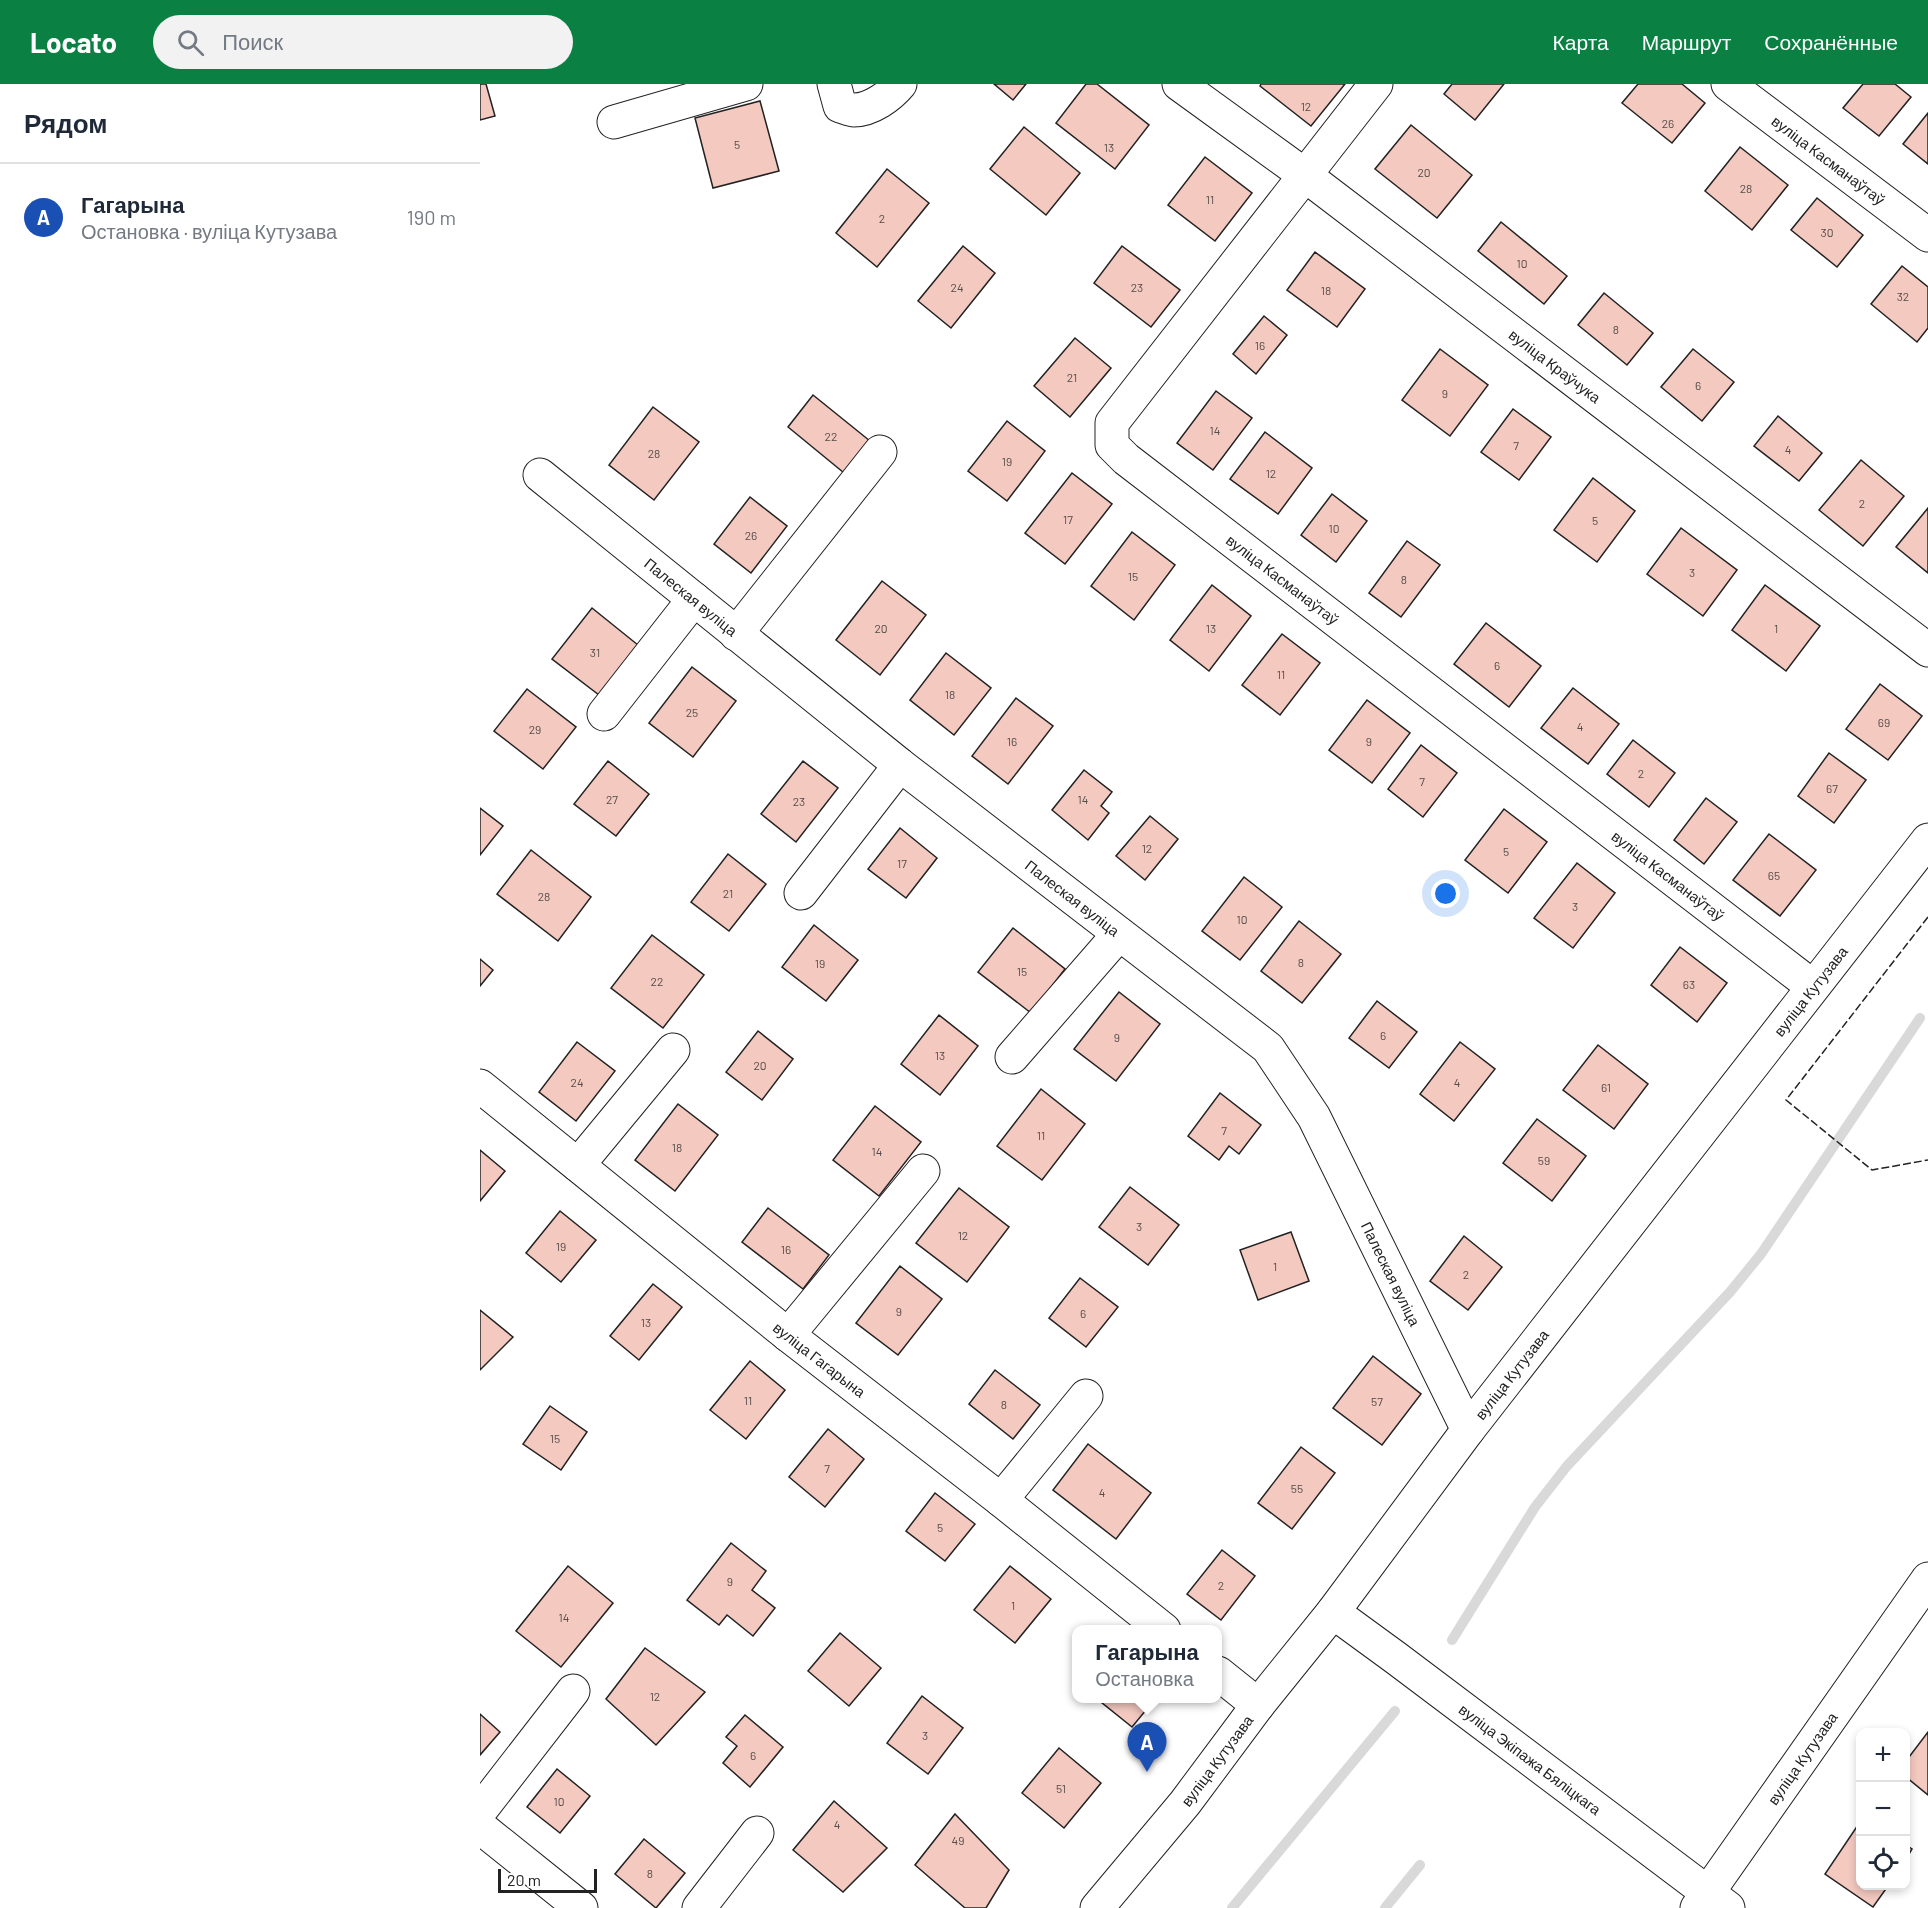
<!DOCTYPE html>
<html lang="ru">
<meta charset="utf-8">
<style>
body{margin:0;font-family:Barlow,sans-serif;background:#f2f2f3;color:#1f2937}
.controls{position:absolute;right:18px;bottom:18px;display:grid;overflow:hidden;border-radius:12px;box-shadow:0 3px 9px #0003}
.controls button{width:54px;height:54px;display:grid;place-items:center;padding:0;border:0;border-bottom:2px solid #e0e1e3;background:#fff;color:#1f2937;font:30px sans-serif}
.scale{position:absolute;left:18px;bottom:15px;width:99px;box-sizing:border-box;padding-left:6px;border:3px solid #222;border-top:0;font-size:16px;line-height:21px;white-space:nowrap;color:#222;-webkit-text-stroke:4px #fff;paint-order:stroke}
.you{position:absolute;left:966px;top:810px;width:21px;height:21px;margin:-15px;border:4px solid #fff;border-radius:50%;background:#1a73e8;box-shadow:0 0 0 9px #1a73e833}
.badge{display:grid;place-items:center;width:39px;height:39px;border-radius:50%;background:#0b8043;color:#fff;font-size:20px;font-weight:700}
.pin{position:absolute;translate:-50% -50px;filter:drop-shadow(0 2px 3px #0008)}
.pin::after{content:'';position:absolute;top:32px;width:21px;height:18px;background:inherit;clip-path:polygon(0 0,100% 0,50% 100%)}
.popup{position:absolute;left:592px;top:1541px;width:150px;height:78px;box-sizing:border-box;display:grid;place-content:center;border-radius:12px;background:#fff;filter:drop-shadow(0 2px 4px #0005);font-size:20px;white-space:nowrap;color:#747a83}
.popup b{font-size:22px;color:#1f2937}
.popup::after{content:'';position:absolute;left:50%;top:100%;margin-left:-12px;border:12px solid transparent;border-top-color:#fff}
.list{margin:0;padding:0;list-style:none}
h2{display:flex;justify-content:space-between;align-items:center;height:78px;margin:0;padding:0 24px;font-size:26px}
h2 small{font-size:20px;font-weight:400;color:#747a83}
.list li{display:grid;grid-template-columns:39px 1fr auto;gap:18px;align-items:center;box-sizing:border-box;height:108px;padding:0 24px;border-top:2px solid #e0e1e3}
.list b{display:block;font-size:22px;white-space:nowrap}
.list p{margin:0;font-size:20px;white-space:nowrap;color:#747a83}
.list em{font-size:20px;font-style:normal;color:#747a83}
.icon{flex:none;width:33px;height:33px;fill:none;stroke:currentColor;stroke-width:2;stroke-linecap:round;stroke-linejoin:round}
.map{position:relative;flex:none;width:1448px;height:1824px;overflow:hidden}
header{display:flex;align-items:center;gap:36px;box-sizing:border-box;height:84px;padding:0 30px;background:#0b8043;color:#fff}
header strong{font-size:28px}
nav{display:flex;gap:33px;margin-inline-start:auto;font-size:21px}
.search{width:420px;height:54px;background:#f2f2f3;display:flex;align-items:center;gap:15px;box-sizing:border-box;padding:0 21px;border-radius:33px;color:#747a83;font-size:22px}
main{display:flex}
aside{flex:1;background:#fff}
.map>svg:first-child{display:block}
</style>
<header>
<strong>Locato</strong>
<div class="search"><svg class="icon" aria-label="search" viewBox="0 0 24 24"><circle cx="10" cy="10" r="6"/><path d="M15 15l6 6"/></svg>Поиск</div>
<nav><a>Карта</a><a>Маршрут</a><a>Сохранённые</a></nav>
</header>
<main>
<aside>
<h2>Рядом<small></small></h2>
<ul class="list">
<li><span class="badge" style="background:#1a4fb4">A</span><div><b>Гагарына</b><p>Остановка · вуліца Кутузава</p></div><em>190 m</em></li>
</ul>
</aside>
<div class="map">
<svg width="1448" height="1824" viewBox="0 0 1448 1824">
<rect width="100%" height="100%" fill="#fff"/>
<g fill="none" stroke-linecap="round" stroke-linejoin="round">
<g stroke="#d9d9d9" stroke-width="10">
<path d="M 972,1556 L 1055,1423 L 1087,1382 L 1250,1208 L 1281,1170 L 1440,934"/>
<path d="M 752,1824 L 915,1627"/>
<path d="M 905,1824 L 940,1781"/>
</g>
</g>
<g fill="#f3c9c0" stroke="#222" stroke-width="1.5">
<path d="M 0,0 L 6,0 L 15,32 L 0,36 Z"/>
<path d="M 514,0 L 546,0 L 533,16 Z"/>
<path d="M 606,0 L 617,0 L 669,41 L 635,85 L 576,39 Z"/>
<path d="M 781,0 L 865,0 L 831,42 L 780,2 Z"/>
<path d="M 972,0 L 1024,0 L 995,36 L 964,10 Z"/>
<path d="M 1158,0 L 1202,0 L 1225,19 L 1192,59 L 1142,19 Z"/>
<path d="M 1383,0 L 1415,0 L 1431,13 L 1399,52 L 1363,24 Z"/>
<path d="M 280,17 L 299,87 L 233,104 L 215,34 Z"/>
<path d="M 1448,29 L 1448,80 L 1423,60 Z"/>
<path d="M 931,41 L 992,91 L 957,134 L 895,85 Z"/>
<path d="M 544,43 L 600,89 L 566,131 L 510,85 Z"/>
<path d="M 1260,63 L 1308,101 L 1272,146 L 1225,107 Z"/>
<path d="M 725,73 L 772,109 L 735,157 L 688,121 Z"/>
<path d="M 407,85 L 449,119 L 397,183 L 356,149 Z"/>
<path d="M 1337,114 L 1383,151 L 1357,183 L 1311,146 Z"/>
<path d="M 1021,138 L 1087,192 L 1064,220 L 998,167 Z"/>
<path d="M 483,162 L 515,189 L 471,244 L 438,217 Z"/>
<path d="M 642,162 L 700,206 L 671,243 L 614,199 Z"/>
<path d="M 835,168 L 885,205 L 857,243 L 807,206 Z"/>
<path d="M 1422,182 L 1448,203 L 1448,244 L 1437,258 L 1391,220 Z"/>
<path d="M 1124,209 L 1173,249 L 1147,281 L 1098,241 Z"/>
<path d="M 784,232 L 807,251 L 776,290 L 753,270 Z"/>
<path d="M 595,254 L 631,284 L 590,333 L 554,302 Z"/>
<path d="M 960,265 L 1008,301 L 970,352 L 922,316 Z"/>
<path d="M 1213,265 L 1254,298 L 1222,337 L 1181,303 Z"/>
<path d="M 736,307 L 772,334 L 733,386 L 697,359 Z"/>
<path d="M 333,311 L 395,361 L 369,393 L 308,343 Z"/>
<path d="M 173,323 L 219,358 L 174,416 L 129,381 Z"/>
<path d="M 1033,325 L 1071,353 L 1039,396 L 1001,368 Z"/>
<path d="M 1298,332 L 1342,369 L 1319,397 L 1274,362 Z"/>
<path d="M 527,337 L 565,367 L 527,417 L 488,387 Z"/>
<path d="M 785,348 L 832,384 L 798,430 L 750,395 Z"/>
<path d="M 1381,376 L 1424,412 L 1383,462 L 1339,426 Z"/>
<path d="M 592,389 L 632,420 L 585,480 L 545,449 Z"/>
<path d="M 1113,394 L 1155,427 L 1117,478 L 1074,446 Z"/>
<path d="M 852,410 L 887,437 L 856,478 L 821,451 Z"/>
<path d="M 270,413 L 307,442 L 271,489 L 234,460 Z"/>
<path d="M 1448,424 L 1448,489 L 1416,463 Z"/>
<path d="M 1201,444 L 1257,486 L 1223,532 L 1167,490 Z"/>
<path d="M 652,448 L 695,481 L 654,536 L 611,502 Z"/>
<path d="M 927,457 L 960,481 L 921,533 L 889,509 Z"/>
<path d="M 402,497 L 446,531 L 400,591 L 356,556 Z"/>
<path d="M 732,501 L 771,532 L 729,587 L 690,556 Z"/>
<path d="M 1285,501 L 1340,542 L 1306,587 L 1252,546 Z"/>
<path d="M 112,524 L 158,561 L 119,611 L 72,575 Z"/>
<path d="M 1006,539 L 1061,582 L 1029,623 L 974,580 Z"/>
<path d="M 802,550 L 840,579 L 800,631 L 762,601 Z"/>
<path d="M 466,569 L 511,604 L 474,651 L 430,616 Z"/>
<path d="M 212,583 L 256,617 L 213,673 L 169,639 Z"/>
<path d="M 1400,600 L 1442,632 L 1408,676 L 1366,645 Z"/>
<path d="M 1093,604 L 1139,640 L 1108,680 L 1061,644 Z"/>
<path d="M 47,605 L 96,643 L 63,685 L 14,647 Z"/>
<path d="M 536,614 L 573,642 L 528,700 L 492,672 Z"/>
<path d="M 887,616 L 930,649 L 892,699 L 849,666 Z"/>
<path d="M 1153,656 L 1195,689 L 1169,723 L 1127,690 Z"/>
<path d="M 941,661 L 977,689 L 943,733 L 908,705 Z"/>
<path d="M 1349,669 L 1386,696 L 1354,739 L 1318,712 Z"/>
<path d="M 128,677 L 169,710 L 136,752 L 94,720 Z"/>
<path d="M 323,677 L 358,704 L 316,758 L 281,730 Z"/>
<path d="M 604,686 L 632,708 L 621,722 L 629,729 L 608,756 L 572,726 Z"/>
<path d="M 1226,714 L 1257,738 L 1224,780 L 1194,756 Z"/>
<path d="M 0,724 L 23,742 L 0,771 Z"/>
<path d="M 1024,725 L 1067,758 L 1028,809 L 985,776 Z"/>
<path d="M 670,732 L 698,755 L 665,796 L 636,772 Z"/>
<path d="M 420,744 L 457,774 L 426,814 L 388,785 Z"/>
<path d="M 1289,750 L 1336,786 L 1300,832 L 1253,796 Z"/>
<path d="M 51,766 L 111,813 L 78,857 L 17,810 Z"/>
<path d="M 248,770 L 286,800 L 249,847 L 211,818 Z"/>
<path d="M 1097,779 L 1135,809 L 1093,864 L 1054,834 Z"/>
<path d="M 764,793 L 802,823 L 760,876 L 722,847 Z"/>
<path d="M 819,837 L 861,870 L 822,919 L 781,887 Z"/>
<path d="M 334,841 L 378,876 L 346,917 L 302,883 Z"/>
<path d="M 533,844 L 585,885 L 551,929 L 498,888 Z"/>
<path d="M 172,851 L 224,891 L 183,944 L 131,904 Z"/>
<path d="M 1200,863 L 1247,899 L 1217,938 L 1171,901 Z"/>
<path d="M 0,875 L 13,886 L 0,902 Z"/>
<path d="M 639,908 L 680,940 L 636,997 L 594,965 Z"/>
<path d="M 897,917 L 937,948 L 909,984 L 869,954 Z"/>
<path d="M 459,931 L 498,962 L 460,1011 L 421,980 Z"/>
<path d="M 278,947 L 313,975 L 282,1016 L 246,988 Z"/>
<path d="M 97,958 L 135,987 L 96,1037 L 59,1008 Z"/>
<path d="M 980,958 L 1015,985 L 974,1037 L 940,1010 Z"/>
<path d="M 1118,961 L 1168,1000 L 1134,1045 L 1083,1006 Z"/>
<path d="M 561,1005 L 605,1040 L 562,1096 L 517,1062 Z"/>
<path d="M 740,1009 L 781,1041 L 759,1070 L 749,1062 L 739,1076 L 708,1052 Z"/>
<path d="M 198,1020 L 238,1051 L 195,1107 L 155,1076 Z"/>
<path d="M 395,1022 L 441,1058 L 399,1112 L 353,1076 Z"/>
<path d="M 1057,1035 L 1106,1072 L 1072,1117 L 1023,1079 Z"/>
<path d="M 0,1066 L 25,1087 L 0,1117 Z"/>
<path d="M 650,1103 L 699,1141 L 668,1181 L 619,1143 Z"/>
<path d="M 479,1104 L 529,1143 L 487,1198 L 436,1159 Z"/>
<path d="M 288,1124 L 349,1171 L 323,1205 L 262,1158 Z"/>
<path d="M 80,1127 L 116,1156 L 81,1198 L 46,1169 Z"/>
<path d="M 811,1148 L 829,1197 L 778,1216 L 760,1166 Z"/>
<path d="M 984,1152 L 1022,1183 L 988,1226 L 950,1197 Z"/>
<path d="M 420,1182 L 462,1215 L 418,1271 L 376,1239 Z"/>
<path d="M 600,1194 L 638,1223 L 606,1263 L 569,1234 Z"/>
<path d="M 173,1200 L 202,1223 L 159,1276 L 130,1252 Z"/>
<path d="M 0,1226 L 33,1253 L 0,1286 Z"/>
<path d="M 893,1272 L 941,1310 L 902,1361 L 853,1324 Z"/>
<path d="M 270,1277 L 305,1306 L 266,1355 L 230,1326 Z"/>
<path d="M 515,1286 L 560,1321 L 533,1355 L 489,1320 Z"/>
<path d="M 70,1322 L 107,1348 L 81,1386 L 43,1360 Z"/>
<path d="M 348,1345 L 384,1375 L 345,1423 L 309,1393 Z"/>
<path d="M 608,1360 L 671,1409 L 636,1455 L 573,1406 Z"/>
<path d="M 821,1363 L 855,1389 L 812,1445 L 778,1419 Z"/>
<path d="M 455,1409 L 495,1440 L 465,1477 L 426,1447 Z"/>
<path d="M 251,1459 L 286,1487 L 272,1506 L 295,1524 L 273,1552 L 247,1531 L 239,1541 L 207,1516 Z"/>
<path d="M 742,1466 L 775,1492 L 741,1536 L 707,1510 Z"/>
<path d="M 88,1482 L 133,1519 L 81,1583 L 36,1547 Z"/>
<path d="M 530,1482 L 571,1515 L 535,1559 L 494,1526 Z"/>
<path d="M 360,1549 L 401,1584 L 369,1622 L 328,1587 Z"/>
<path d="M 165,1564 L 225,1608 L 176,1661 L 126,1615 Z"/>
<path d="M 442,1612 L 483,1644 L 448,1690 L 407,1659 Z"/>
<path d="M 624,1614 L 676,1614 L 652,1643 L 621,1618 Z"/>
<path d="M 0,1630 L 20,1648 L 0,1671 Z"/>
<path d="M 265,1631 L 303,1663 L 270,1703 L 243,1679 L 257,1662 L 246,1653 Z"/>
<path d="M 1448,1648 L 1448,1711 L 1426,1693 L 1426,1677 Z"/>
<path d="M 579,1664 L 621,1699 L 584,1744 L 542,1709 Z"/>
<path d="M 77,1685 L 110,1712 L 80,1749 L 47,1723 Z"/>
<path d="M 354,1717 L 407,1764 L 363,1808 L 313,1766 Z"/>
<path d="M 475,1730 L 529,1786 L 506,1824 L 485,1824 L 435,1781 Z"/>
<path d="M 1380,1738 L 1380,1802 L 1408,1802 L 1393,1823 L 1345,1790 Z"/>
<path d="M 164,1755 L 205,1789 L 176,1824 L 135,1790 Z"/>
<path d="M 1426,1761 L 1432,1765 L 1426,1775 Z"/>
</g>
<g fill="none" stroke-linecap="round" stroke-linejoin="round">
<g stroke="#222" stroke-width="35">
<g id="minor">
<path d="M 354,0 L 360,22 C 364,23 370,26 374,26 C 391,26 410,12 420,0"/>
<path id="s1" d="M 699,0 L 826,92 L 1448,566"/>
<path id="s2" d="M 896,0 L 632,339 L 632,361 L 646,375 L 1332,902"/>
<path id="s3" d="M 1248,0 L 1448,151"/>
<path d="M 134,38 L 266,0"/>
<path id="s4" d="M 60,391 L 420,681 L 788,964 L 834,1033 L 988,1346"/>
<path d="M 256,550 L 400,368"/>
<path d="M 124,630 L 214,515"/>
<path d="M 321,809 L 420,681"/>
<path d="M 532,973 L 639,850"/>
<path id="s5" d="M 0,1002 L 308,1251 L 521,1416 L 684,1546"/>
<path d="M 98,1081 L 193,966"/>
<path d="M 308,1251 L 443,1087"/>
<path d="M 521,1416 L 606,1312"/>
<path id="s6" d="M 853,1528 L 916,1574 L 1248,1824"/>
<path d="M 738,1589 L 778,1621"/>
<path d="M 0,1727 L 93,1607"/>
<path d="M 0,1743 L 101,1824"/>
<path d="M 219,1824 L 277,1749"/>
<path id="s7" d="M 1217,1824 L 1448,1495"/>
</g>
</g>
<g stroke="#222" stroke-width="35">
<g id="major">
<path id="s8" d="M 617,1824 L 705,1719 L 778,1621 L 853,1528 L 988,1346 L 1448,756"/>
</g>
</g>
<use href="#minor" stroke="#fff" stroke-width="33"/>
<use href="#major" stroke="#fff" stroke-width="33"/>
<path stroke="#222" stroke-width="1.5" stroke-dasharray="8 3" stroke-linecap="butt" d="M 1448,833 L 1306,1016 L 1392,1086 L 1448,1076"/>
</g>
<g text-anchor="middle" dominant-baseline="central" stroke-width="4.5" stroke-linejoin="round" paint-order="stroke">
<g font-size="12" fill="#564c4a">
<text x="826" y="22">12</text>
<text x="1188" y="39">26</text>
<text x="257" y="60">5</text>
<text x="629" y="63">13</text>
<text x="944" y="88">20</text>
<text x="1266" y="104">28</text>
<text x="730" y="115">11</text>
<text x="402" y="134">2</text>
<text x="1347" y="148">30</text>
<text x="1042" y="179">10</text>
<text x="477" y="203">24</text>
<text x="657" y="203">23</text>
<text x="846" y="206">18</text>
<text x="1423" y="212">32</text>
<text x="1136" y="245">8</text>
<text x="780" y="261">16</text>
<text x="592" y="293">21</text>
<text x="1218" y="301">6</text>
<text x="965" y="309">9</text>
<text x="735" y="346">14</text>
<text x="351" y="352">22</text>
<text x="1036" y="361">7</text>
<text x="1308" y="365">4</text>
<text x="174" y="369">28</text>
<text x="527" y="377">19</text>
<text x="791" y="389">12</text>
<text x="1382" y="419">2</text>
<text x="588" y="435">17</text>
<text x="1115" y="436">5</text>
<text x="854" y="444">10</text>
<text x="271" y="451">26</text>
<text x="1212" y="488">3</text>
<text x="653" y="492">15</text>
<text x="924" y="495">8</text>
<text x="401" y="544">20</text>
<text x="731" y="544">13</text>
<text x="1296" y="544">1</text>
<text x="115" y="568">31</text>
<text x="1017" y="581">6</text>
<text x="801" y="590">11</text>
<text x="470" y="610">18</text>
<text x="212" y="628">25</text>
<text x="1404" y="638">69</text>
<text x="1100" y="642">4</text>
<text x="55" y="645">29</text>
<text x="532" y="657">16</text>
<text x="889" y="657">9</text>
<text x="1161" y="689">2</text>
<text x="942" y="697">7</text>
<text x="1352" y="704">67</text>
<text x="132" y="715">27</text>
<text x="603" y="715">14</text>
<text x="319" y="717">23</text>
<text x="667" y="764">12</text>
<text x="1026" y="767">5</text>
<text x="422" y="779">17</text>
<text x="1294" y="791">65</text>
<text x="248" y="809">21</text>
<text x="64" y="812">28</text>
<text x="1095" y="822">3</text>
<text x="762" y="835">10</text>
<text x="821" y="878">8</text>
<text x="340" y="879">19</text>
<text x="542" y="887">15</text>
<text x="177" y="897">22</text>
<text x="1209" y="900">63</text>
<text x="903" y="951">6</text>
<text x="637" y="953">9</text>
<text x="460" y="971">13</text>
<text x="280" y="981">20</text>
<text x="97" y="998">24</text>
<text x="977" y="998">4</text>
<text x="1126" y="1003">61</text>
<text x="744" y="1046">7</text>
<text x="561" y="1051">11</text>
<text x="197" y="1063">18</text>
<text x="397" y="1067">14</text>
<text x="1064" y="1076">59</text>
<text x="659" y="1142">3</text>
<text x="483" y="1151">12</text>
<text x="81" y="1162">19</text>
<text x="306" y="1165">16</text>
<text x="795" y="1182">1</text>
<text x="986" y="1190">2</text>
<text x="419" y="1227">9</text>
<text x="603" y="1229">6</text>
<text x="166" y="1238">13</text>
<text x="268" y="1316">11</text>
<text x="897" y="1317">57</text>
<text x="524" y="1320">8</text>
<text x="75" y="1354">15</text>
<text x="347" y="1384">7</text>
<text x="817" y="1404">55</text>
<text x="622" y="1408">4</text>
<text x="460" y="1443">5</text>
<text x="250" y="1497">9</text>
<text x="741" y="1501">2</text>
<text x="533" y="1521">1</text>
<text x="84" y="1533">14</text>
<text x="175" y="1612">12</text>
<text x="445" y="1651">3</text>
<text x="273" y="1671">6</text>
<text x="581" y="1704">51</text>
<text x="79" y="1717">10</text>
<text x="357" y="1740">4</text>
<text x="478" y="1756">49</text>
<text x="170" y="1789">8</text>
</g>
<g font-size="15" fill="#222" stroke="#fff">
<text stroke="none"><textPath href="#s3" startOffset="126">вуліца Касманаўтаў</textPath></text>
<text stroke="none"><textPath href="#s1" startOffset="470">вуліца Краўчука</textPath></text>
<text stroke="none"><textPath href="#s2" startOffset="669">вуліца Касманаўтаў</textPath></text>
<text stroke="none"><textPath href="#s4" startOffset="194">Палеская вуліца</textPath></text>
<text stroke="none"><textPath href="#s2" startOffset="1155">вуліца Касманаўтаў</textPath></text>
<text stroke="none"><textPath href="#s4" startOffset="680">Палеская вуліца</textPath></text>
<text stroke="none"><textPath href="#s8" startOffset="1162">вуліца Кутузава</textPath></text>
<text stroke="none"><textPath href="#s4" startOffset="1184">Палеская вуліца</textPath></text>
<text stroke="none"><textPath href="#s5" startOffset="436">вуліца Гагарына</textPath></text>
<text stroke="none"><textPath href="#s8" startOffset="676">вуліца Кутузава</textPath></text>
<text stroke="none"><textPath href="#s7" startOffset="183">вуліца Кутузава</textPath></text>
<text stroke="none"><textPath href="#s6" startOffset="246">вуліца Экіпажа Бяліцкага</textPath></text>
<text stroke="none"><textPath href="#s8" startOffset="190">вуліца Кутузава</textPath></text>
</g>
</g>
</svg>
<div class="controls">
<button>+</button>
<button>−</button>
<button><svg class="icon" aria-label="locate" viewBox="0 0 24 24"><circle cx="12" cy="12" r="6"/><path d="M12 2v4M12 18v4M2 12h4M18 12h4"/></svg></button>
</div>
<div class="scale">20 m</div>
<div class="you"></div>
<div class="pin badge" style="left:667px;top:1688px;background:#1a4fb4">A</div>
<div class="popup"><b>Гагарына</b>Остановка</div>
</div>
</main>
